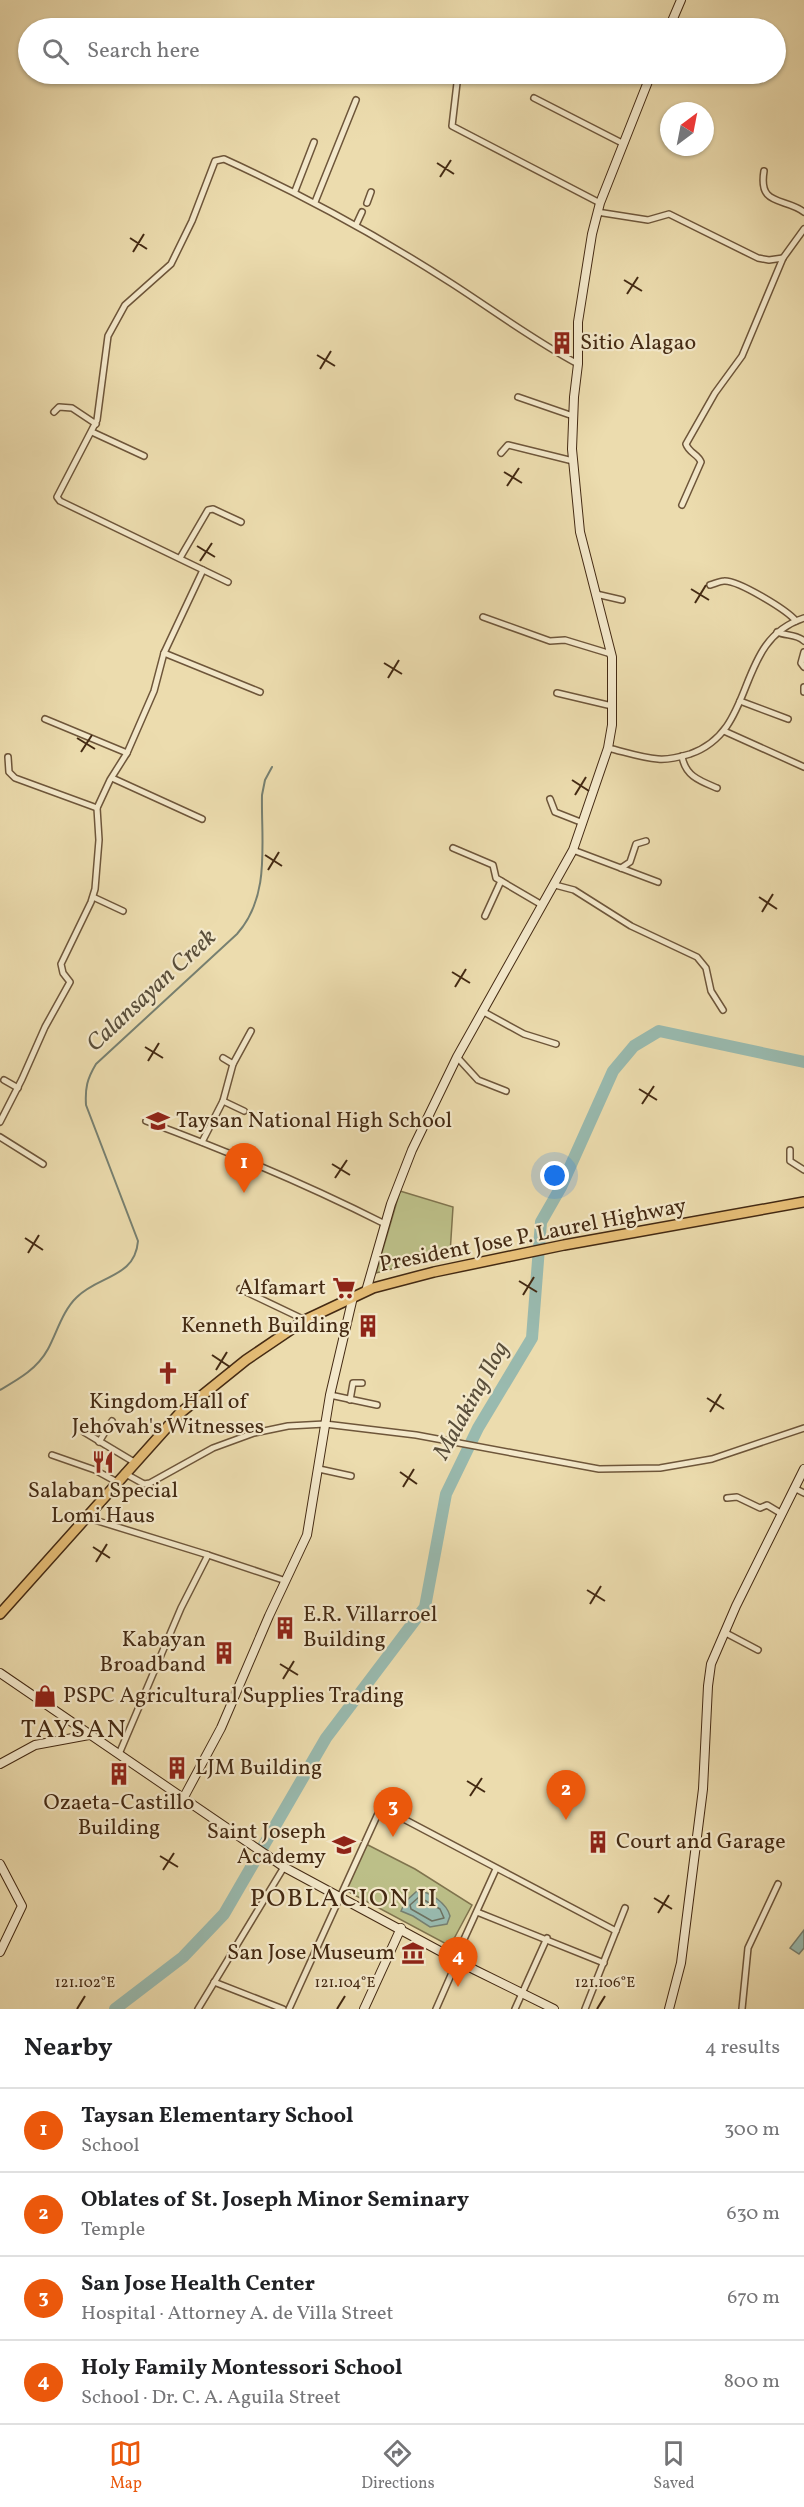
<!DOCTYPE html>
<meta charset="utf-8">
<style>
body{margin:0;font-family:Vollkorn,serif;background:#f6f6f6;color:#202124}
.compass{position:absolute;left:660px;top:102px;width:54px;height:54px;border-radius:50%;background:#fff;box-shadow:0 2px 4px #0004;rotate:32deg}
.you{position:absolute;left:555px;top:1176px;width:21px;height:21px;margin:-15px;border:4px solid #fff;border-radius:50%;background:#1a73e8;box-shadow:0 0 0 9px #1a73e833}
.badge{display:grid;place-items:center;width:39px;height:39px;border-radius:50%;background:#ea580c;color:#fff;font-size:20px;font-weight:700}
.pin{position:absolute;translate:-50% -50px;filter:drop-shadow(0 2px 3px #0008)}
.pin::after{content:'';position:absolute;top:32px;width:21px;height:18px;background:inherit;clip-path:polygon(0 0,100% 0,50% 100%)}
.list{margin:0;padding:0;list-style:none}
h2{display:flex;justify-content:space-between;align-items:center;height:78px;margin:0;padding:0 24px;font-size:26px}
h2 small{font-size:20px;font-weight:400;color:#757577}
.list li{display:grid;grid-template-columns:39px 1fr auto;gap:18px;align-items:center;box-sizing:border-box;height:84px;padding:0 24px;border-top:2px solid #e0e0e0}
.list b{display:block;font-size:22px;white-space:nowrap}
.list p{margin:0;font-size:20px;white-space:nowrap;color:#757577}
.list em{font-size:20px;font-style:normal;color:#757577}
.icon{flex:none;width:33px;height:33px;fill:none;stroke:currentColor;stroke-width:2;stroke-linecap:round;stroke-linejoin:round}
.map{position:relative;flex:none;width:804px;height:2009px;overflow:hidden}
.search{position:absolute;background:#fff;box-shadow:0 2px 4px #0004;left:18px;right:18px;top:18px;height:66px;display:flex;align-items:center;gap:15px;box-sizing:border-box;padding:0 21px;border-radius:33px;color:#757577;font-size:22px}
.sheet{height:414px;background:#fff}
nav{display:flex;justify-content:space-around;align-items:center;box-sizing:border-box;height:84px;border-top:2px solid #e0e0e0;background:#fff;font-size:16px;color:#757577}
nav a{display:grid;justify-items:center;gap:3px}
nav .on{color:#ea580c}
.map>svg:first-child{display:block}
</style>
<div class="map">
<svg width="804" height="2009" viewBox="0 0 804 2009">
<rect width="100%" height="100%" fill="#ecdcae"/>
<filter id="stains"><feTurbulence type="fractalNoise" baseFrequency=".00333" numOctaves="4"/><feColorMatrix values="0 0 0 0 .2 0 0 0 0 .09 0 0 0 0 .02 0 0 0 .5 -.17"/></filter>
<radialGradient id="worn" r=".72"><stop offset=".6" stop-color="#630" stop-opacity="0"/><stop offset="1" stop-color="#630" stop-opacity=".3"/></radialGradient>
<g fill="#bcbf88" stroke="#80744e" stroke-width="1.5">
<path d="M 400,1191 L 453,1207 L 450,1254 L 376,1273 Z"/>
<path d="M 366,1844 L 415,1869 L 472,1905 L 450,1946 L 345,1890 Z"/>
</g>
<g fill="#99baaf" stroke="#778071" stroke-width="1.5">
<path d="M 417,1891 C 430,1891 447,1904 450,1916 L 447,1924 L 430,1927 L 413,1916 L 401,1911 L 405,1902 Z"/>
<path d="M 804,1930 L 804,1948 L 799,1954 L 790,1948 Z"/>
</g>
<g fill="none" stroke-linecap="round" stroke-linejoin="round">
<path stroke="#6e7261" stroke-width="1.5" d="M 419,1897 L 440,1909 L 444,1918 L 432,1921 L 411,1909 L 410,1905 Z"/>
<path stroke="#778071" stroke-width="2" d="M 0,1390 C 19,1379 37,1369 48,1349 C 57,1332 63,1310 77,1297 C 99,1275 135,1278 138,1241 L 86,1105 C 85,1088 87,1079 96,1064 L 237,934 C 271,896 261,843 262,795 L 265,780 L 272,767"/>
<path stroke="#99baaf" stroke-width="12" d="M 115,2009 L 183,1957 L 224,1914 L 326,1738 L 425,1607 L 446,1494 L 478,1428 L 532,1338 L 541,1222 L 561,1187 L 613,1071 L 634,1046 L 659,1031 L 804,1062"/>
<g stroke="#6e563a" stroke-width="8">
<g id="street">
<path d="M 457,83 L 452,126 L 600,203"/>
<path d="M 534,98 L 622,143"/>
<path d="M 764,171 C 758,207 784,197 804,212"/>
<path d="M 295,191 L 314,142"/>
<path d="M 315,202 L 356,100"/>
<path d="M 367,203 L 371,192"/>
<path d="M 597,212 L 648,220 L 669,214 L 758,258 L 769,260 L 783,258"/>
<path d="M 356,225 L 362,212"/>
<path d="M 518,397 L 573,416"/>
<path d="M 54,412 L 59,407 L 72,408 L 96,424"/>
<path d="M 92,432 L 144,456"/>
<path d="M 501,453 L 508,445 L 573,461"/>
<path d="M 682,505 L 701,462 C 698,454 689,453 686,444 L 715,393 L 742,356 L 783,258 L 804,229"/>
<path d="M 180,558 L 208,510 L 213,509 L 241,522"/>
<path d="M 228,582 L 60,501 L 57,497 L 97,420 L 108,336 L 125,305 L 171,264 L 192,221 L 215,161 L 224,159 C 303,195 378,236 451,283 C 493,310 533,340 578,364"/>
<path d="M 710,585 C 714,584 720,581 724,581 C 738,580 787,610 796,621"/>
<path d="M 596,594 L 622,600"/>
<path d="M 483,617 L 550,641 L 565,640 L 611,654"/>
<path d="M 777,632 C 786,636 797,634 804,641"/>
<path d="M 804,652 L 801,663 L 804,667"/>
<path d="M 164,653 L 260,692"/>
<path d="M 804,687 L 804,692"/>
<path d="M 557,693 L 612,706"/>
<path d="M 740,701 L 788,719"/>
<path d="M 45,719 L 127,753"/>
<path d="M 724,731 L 804,767"/>
<path d="M 608,748 C 625,752 642,758 658,759 C 669,760 680,757 690,754 C 759,730 733,641 804,618"/>
<path d="M 682,756 C 685,776 700,781 717,788"/>
<path d="M 8,757 L 9,772 L 15,778 L 97,808"/>
<path d="M 112,778 L 202,819"/>
<path d="M 550,799 L 555,812 L 583,823"/>
<path d="M 453,848 L 493,865 L 496,878 L 542,905"/>
<path d="M 573,850 L 658,882"/>
<path d="M 621,868 L 630,862 L 636,844 L 646,841"/>
<path d="M 555,885 L 574,890 L 631,926 L 697,957 L 706,968 L 711,991 L 723,1010"/>
<path d="M 93,897 L 123,911"/>
<path d="M 485,916 L 501,881"/>
<path d="M 482,1011 L 524,1034 L 556,1044"/>
<path d="M 457,1057 L 478,1080 L 506,1091"/>
<path d="M 223,1058 L 233,1064"/>
<path d="M 4,1080 L 18,1088"/>
<path d="M 223,1101 L 244,1111"/>
<path d="M 146,1121 C 227,1151 308,1185 385,1224"/>
<path d="M 0,1122 L 22,1079 L 45,1027 L 70,982 L 63,973 L 61,964 L 91,902 L 95,889 L 99,840 L 97,808 L 110,780 L 127,753 L 154,691 L 164,653 L 203,570"/>
<path d="M 0,1137 L 43,1164"/>
<path d="M 202,1142 L 223,1101 L 233,1064 L 251,1031"/>
<path d="M 790,1150 L 790,1161 L 804,1170"/>
<path d="M 240,1289 L 305,1320"/>
<path d="M 330,1395 L 377,1405"/>
<path d="M 350,1400 L 353,1383 L 362,1383"/>
<path d="M 84,1432 L 134,1462"/>
<path d="M 99,1442 L 112,1421"/>
<path d="M 52,1455 L 95,1470 L 117,1482"/>
<path d="M 319,1469 L 351,1476"/>
<path d="M 124,1473 L 144,1484 L 150,1483 L 213,1448 L 254,1433 L 288,1426 L 325,1424 L 416,1435 L 599,1469 L 660,1468 L 712,1459 L 804,1428"/>
<path d="M 794,1488 L 804,1493"/>
<path d="M 727,1498 L 737,1497 L 760,1508 L 767,1505 L 782,1514"/>
<path d="M 85,1517 L 208,1555 L 286,1581"/>
<path d="M 724,1632 L 758,1650"/>
<path d="M 119,1754 L 181,1608 L 208,1555"/>
<path d="M 477,1912 L 604,1963"/>
<path d="M 214,1982 L 283,2009"/>
<path d="M 198,2009 L 284,1867"/>
<path d="M 289,2009 L 381,1807 L 616,1931"/>
<path d="M 436,2009 L 458,1959 L 460,1948 L 496,1869"/>
<path d="M 515,2009 L 547,1938"/>
<path d="M 585,2009 L 625,1908"/>
<path d="M 742,2009 L 748,1948 L 778,1884"/>
</g>
</g>
<g stroke="#442a13" stroke-width="10">
<g id="secondary">
<path d="M 669,28 L 681,0"/>
<path d="M 366,1291 L 391,1204 L 412,1150 L 457,1057 L 573,850 L 608,748 L 612,725 L 612,657 L 580,532 L 572,449 L 574,397 L 578,364 L 578,322 L 592,234 L 600,203 L 651,74"/>
<path d="M 0,1673 L 284,1867 L 475,1970 L 554,2009"/>
<path d="M 0,1764 L 35,1745 L 89,1735"/>
<path d="M 184,1797 L 221,1728 L 269,1616 L 307,1535 L 330,1395 L 353,1297"/>
<path d="M 0,1864 L 22,1906 L 0,1952"/>
<path d="M 364,2009 L 401,1928"/>
<path d="M 669,2009 L 681,1963 L 703,1789 L 708,1686 L 711,1664 L 736,1606 L 804,1469"/>
</g>
</g>
<g stroke="#442a13" stroke-width="12">
<path id="highway" d="M 0,1614 L 179,1414 L 246,1360 L 305,1320 L 373,1288 L 434,1272 L 564,1245 L 804,1202"/>
</g>
<use href="#street" stroke="#f3e8ca" stroke-width="5"/>
<use href="#secondary" stroke="#f3e8ca" stroke-width="8"/>
<use href="#highway" stroke="#e6be77" stroke-width="9"/>
</g>
<path fill="none" stroke="#442a13" stroke-width="2" d="M 437,163 L 454,174M 440,177 L 451,160M 130,238 L 147,249M 133,252 L 144,234M 624,280 L 642,291M 627,294 L 638,277M 317,355 L 335,366M 320,369 L 331,351M 504,472 L 522,483M 507,486 L 519,468M 197,546 L 215,557M 200,561 L 212,543M 691,589 L 709,600M 695,603 L 706,585M 384,663 L 402,674M 388,678 L 399,660M 77,738 L 95,749M 81,752 L 92,735M 572,780 L 589,791M 575,795 L 586,777M 265,855 L 282,866M 268,870 L 279,852M 759,897 L 777,909M 762,912 L 773,894M 452,972 L 470,983M 455,987 L 466,969M 145,1047 L 163,1058M 148,1061 L 159,1043M 639,1089 L 657,1100M 642,1104 L 654,1086M 332,1164 L 350,1175M 335,1178 L 347,1160M 25,1238 L 43,1250M 28,1253 L 39,1235M 519,1281 L 537,1292M 523,1295 L 534,1277M 212,1355 L 230,1367M 216,1370 L 227,1352M 707,1398 L 724,1409M 710,1412 L 721,1394M 400,1472 L 417,1484M 403,1487 L 414,1469M 93,1547 L 110,1558M 96,1562 L 107,1544M 587,1590 L 605,1601M 590,1604 L 601,1586M 280,1664 L 298,1675M 283,1679 L 294,1661M 467,1781 L 485,1792M 470,1796 L 482,1778M 160,1856 L 178,1867M 163,1870 L 174,1853M 654,1898 L 672,1909M 658,1913 L 669,1895M 77,2009 L 85,1996M 337,2009 L 345,1996M 597,2009 L 605,1996"/>
<defs>
<g id="building-bare" transform="scale(1.8)"><path d="M-4-6H4V6H1V3H-1V6H-4ZM-2.5-4.3h1.7v1.8h-1.7ZM.8-4.3h1.7v1.8H.8ZM-2.5-1h1.7V.8h-1.7ZM.8-1h1.7V.8H.8Z" fill="#8f2418" stroke="#f3e8ca" stroke-width="2.5" paint-order="stroke"/></g>
<g id="school-bare" transform="scale(1.8)"><path d="M0-5L7-2L0 1L-7-2ZM-4 1L0 2.5L4 1V4Q0 6-4 4Z" fill="#8f2418" stroke="#f3e8ca" stroke-width="2.5" paint-order="stroke"/></g>
<g id="supermarket-bare" transform="scale(1.8)"><path d="M-6-5.5h2.5l.6 2H6L4.5 2H-2.5L-4.4-4H-6ZM-1.5 3.2a1.3 1.3 0 1 0 .1 0ZM3 3.2a1.3 1.3 0 1 0 .1 0Z" fill="#8f2418" stroke="#f3e8ca" stroke-width="2.5" paint-order="stroke"/></g>
<g id="church-bare" transform="scale(1.8)"><path d="M-1.2-6h2.4v3.5h3.3v2.4h-3.3V6h-2.4V-.1h-3.3v-2.4h3.3Z" fill="#8f2418" stroke="#f3e8ca" stroke-width="2.5" paint-order="stroke"/></g>
<g id="restaurant-bare" transform="scale(1.8)"><path d="M-5-6h1v4h1v-4h1v4h1v-4h1v5L-1.5 .5V6h-2V.5L-5-1ZM5-6V6H3V1.5H1.5Q1.5-4 5-6Z" fill="#8f2418" stroke="#f3e8ca" stroke-width="2.5" paint-order="stroke"/></g>
<g id="shop-bare" transform="scale(1.8)"><path d="M-5-2.5h2.3a2.7 3.5 0 0 1 5.4 0H5L5.5 6h-11ZM-1.5-2.5h3a1.5 2.3 0 0 0-3 0Z" fill="#8f2418" stroke="#f3e8ca" stroke-width="2.5" paint-order="stroke"/></g>
<g id="museum-bare" transform="scale(1.8)"><path d="M0-6L6-3V-2H-6V-3ZM-5-1h2V3h-2ZM-1-1h2V3h-2ZM3-1h2V3H3ZM-6 4H6V6H-6Z" fill="#8f2418" stroke="#f3e8ca" stroke-width="2.5" paint-order="stroke"/></g>
</defs>
<g fill-rule="evenodd">
<use href="#building-bare" x="562" y="343"/>
<use href="#school-bare" x="158" y="1121"/>
<use href="#supermarket-bare" x="344" y="1288"/>
<use href="#building-bare" x="368" y="1326"/>
<use href="#church-bare" x="168" y="1373"/>
<use href="#restaurant-bare" x="103" y="1462"/>
<use href="#building-bare" x="285" y="1628"/>
<use href="#building-bare" x="224" y="1653"/>
<use href="#shop-bare" x="45" y="1696"/>
<use href="#building-bare" x="177" y="1768"/>
<use href="#building-bare" x="119" y="1774"/>
<use href="#building-bare" x="598" y="1842"/>
<use href="#school-bare" x="344" y="1845"/>
<use href="#museum-bare" x="413" y="1953"/>
</g>
<g text-anchor="middle" dominant-baseline="central" stroke-width="4.5" stroke-linejoin="round" paint-order="stroke">
<g font-size="22" fill="#442a13" stroke="#f3e8ca" text-anchor="start">
<text x="580" y="343">Sitio Alagao</text>
<text x="176" y="1121">Taysan National High School</text>
<text x="326" y="1288" text-anchor="end">Alfamart</text>
<text x="350" y="1326" text-anchor="end">Kenneth Building</text>
<text x="168" y="1402" text-anchor="middle">Kingdom Hall of<tspan x="168" dy="25">Jehovah's Witnesses</tspan></text>
<text x="103" y="1491" text-anchor="middle">Salaban Special<tspan x="103" dy="25">Lomi Haus</tspan></text>
<text x="303" y="1615">E.R. Villarroel<tspan x="303" dy="25">Building</tspan></text>
<text x="206" y="1640" text-anchor="end">Kabayan<tspan x="206" dy="25">Broadband</tspan></text>
<text x="63" y="1696">PSPC Agricultural Supplies Trading</text>
<text x="195" y="1768">LJM Building</text>
<text x="119" y="1803" text-anchor="middle">Ozaeta-Castillo<tspan x="119" dy="25">Building</tspan></text>
<text x="326" y="1832" text-anchor="end">Saint Joseph<tspan x="326" dy="25">Academy</tspan></text>
<text x="616" y="1842">Court and Garage</text>
<text x="395" y="1953" text-anchor="end">San Jose Museum</text>
</g>
<g font-size="22" fill="#442a13" stroke="#f3e8ca">
<text transform="translate(533 1236) rotate(-11)">President Jose P. Laurel Highway</text>
</g>
<g font-size="24" font-style="italic" fill="#594e3a" stroke="#f3e8ca">
<text transform="translate(152 991) rotate(-43)">Calansayan Creek</text>
<text transform="translate(472 1401) rotate(-61)">Malaking Ilog</text>
</g>
<g font-size="26" letter-spacing="1.5" fill="#442a13" stroke="#f3e8ca">
<text x="74" y="1730">TAYSAN</text>
<text x="344" y="1899">POBLACION II</text>
</g>
</g>
<g font-size="15" text-anchor="middle" fill="#442a13" stroke="#f3e8ca" stroke-width="4.5" stroke-linejoin="round" paint-order="stroke">
<text x="85" y="1987">121.102°E</text>
<text x="345" y="1987">121.104°E</text>
<text x="605" y="1987">121.106°E</text>
</g>
<rect width="100%" height="100%" filter="url(#stains)"/>
<rect width="100%" height="100%" fill="url(#worn)"/>
</svg>
<svg class="compass" viewBox="-18 -18 36 36"><path d="M0-13l5 13h-10z" fill="#e53935"/><path d="M0 13l5-13h-10z" fill="#757577"/></svg>
<div class="you"></div>
<div class="pin badge" style="left:244px;top:1193px">1</div>
<div class="pin badge" style="left:566px;top:1820px">2</div>
<div class="pin badge" style="left:393px;top:1837px">3</div>
<div class="pin badge" style="left:458px;top:1987px">4</div>
<div class="search"><svg class="icon" aria-label="search" viewBox="0 0 24 24"><circle cx="10" cy="10" r="6"/><path d="M15 15l6 6"/></svg>Search here</div>
</div>
<section class="sheet">
<h2>Nearby<small>4 results</small></h2>
<ul class="list">
<li><span class="badge">1</span><div><b>Taysan Elementary School</b><p>School</p></div><em>300 m</em></li>
<li><span class="badge">2</span><div><b>Oblates of St. Joseph Minor Seminary</b><p>Temple</p></div><em>630 m</em></li>
<li><span class="badge">3</span><div><b>San Jose Health Center</b><p>Hospital · Attorney A. de Villa Street</p></div><em>670 m</em></li>
<li><span class="badge">4</span><div><b>Holy Family Montessori School</b><p>School · Dr. C. A. Aguila Street</p></div><em>800 m</em></li>
</ul>
</section>
<nav>
<a class="on"><svg class="icon" aria-label="map" viewBox="0 0 24 24"><path d="M3 6l6-2 6 2 6-2v14l-6 2-6-2-6 2zM9 4v14M15 6v14"/></svg>Map</a>
<a><svg class="icon" aria-label="directions" viewBox="0 0 24 24"><path d="M12 3l9 9-9 9-9-9zM9 14v-3h6M13 9l2 2-2 2"/></svg>Directions</a>
<a><svg class="icon" aria-label="saved" viewBox="0 0 24 24"><path d="M7 4h10v16l-5-4-5 4z"/></svg>Saved</a>
</nav>
